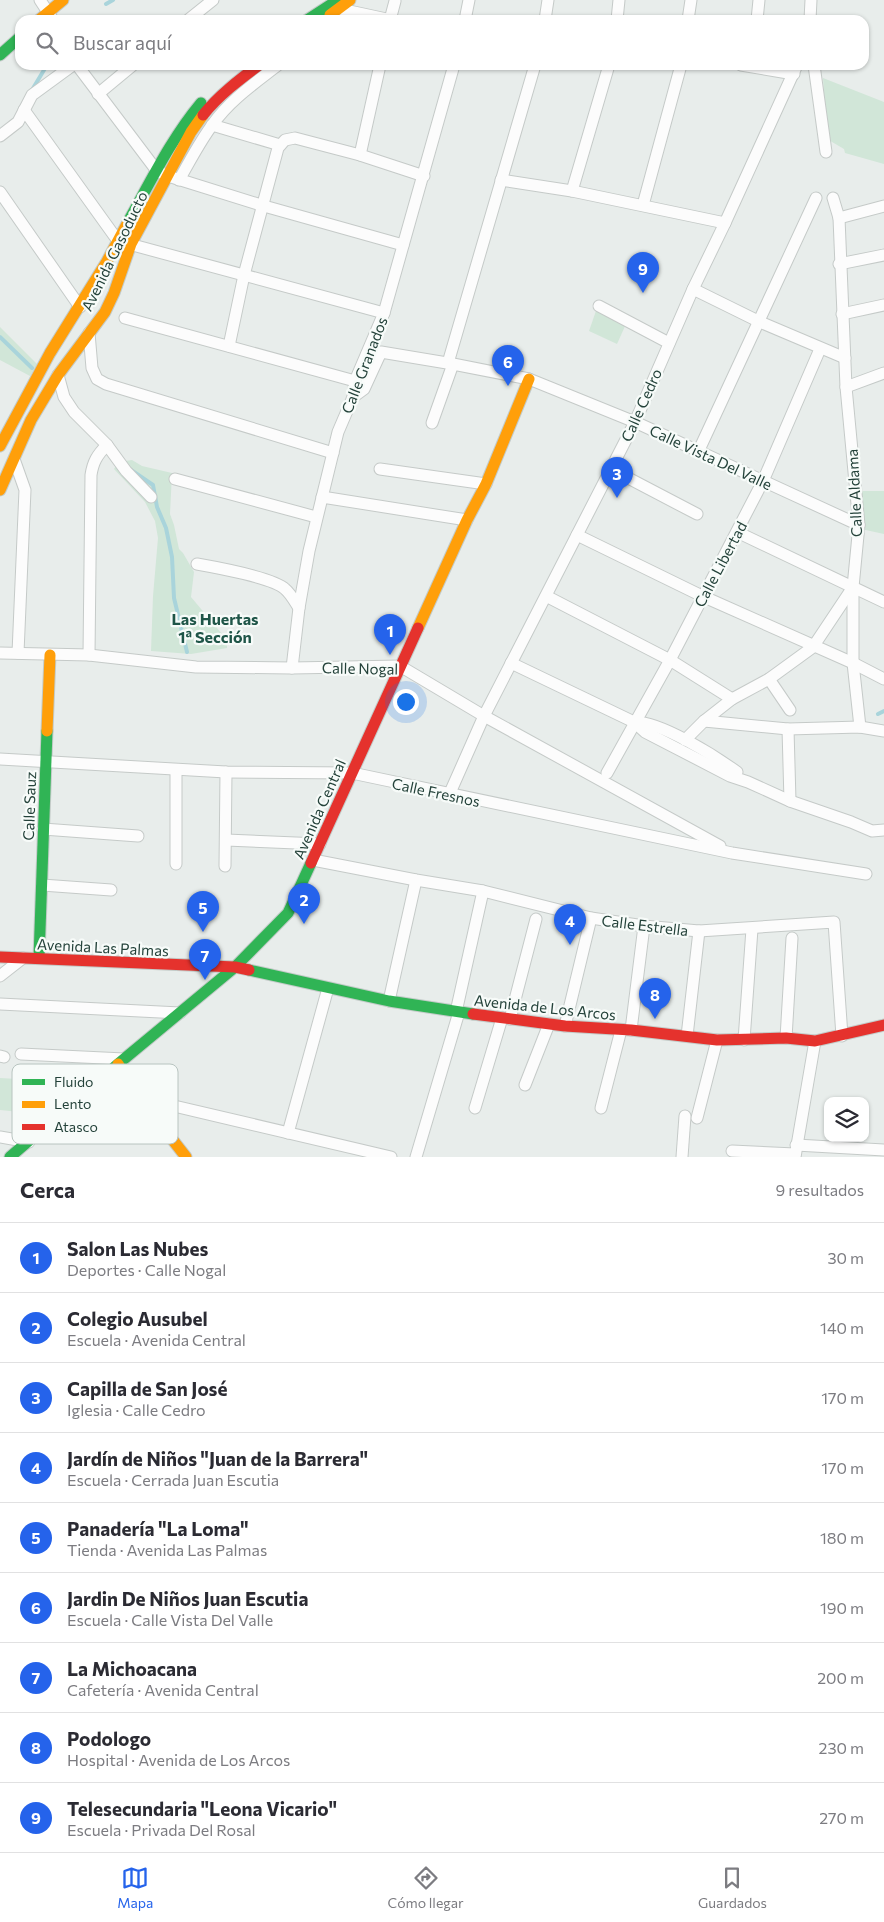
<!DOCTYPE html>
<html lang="es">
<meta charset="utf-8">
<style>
body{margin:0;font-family:Commissioner,sans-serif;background:#f2f2f3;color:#2b2b33}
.controls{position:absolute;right:15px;bottom:15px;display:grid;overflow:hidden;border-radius:10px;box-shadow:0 1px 4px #0004}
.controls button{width:45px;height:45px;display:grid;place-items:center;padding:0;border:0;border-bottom:1px solid #e1e1e2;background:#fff;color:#2b2b33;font:25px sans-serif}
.you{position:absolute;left:405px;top:701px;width:18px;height:18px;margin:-12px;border:4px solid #fff;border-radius:50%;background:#1a73e8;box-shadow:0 0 0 8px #1a73e833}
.badge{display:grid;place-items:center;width:32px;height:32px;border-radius:50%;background:#2563eb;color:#fff;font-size:16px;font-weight:700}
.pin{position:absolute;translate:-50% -41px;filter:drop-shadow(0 1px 2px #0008)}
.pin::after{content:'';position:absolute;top:26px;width:18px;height:15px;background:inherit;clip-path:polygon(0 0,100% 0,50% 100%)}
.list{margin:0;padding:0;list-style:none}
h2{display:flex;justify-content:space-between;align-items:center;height:65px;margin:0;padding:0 20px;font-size:21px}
h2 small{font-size:16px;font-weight:400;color:#7c7c81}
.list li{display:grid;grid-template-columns:32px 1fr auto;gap:15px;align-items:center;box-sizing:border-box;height:70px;padding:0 20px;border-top:1px solid #e1e1e2}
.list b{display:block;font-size:19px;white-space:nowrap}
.list p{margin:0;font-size:16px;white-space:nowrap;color:#7c7c81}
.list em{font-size:16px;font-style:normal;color:#7c7c81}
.icon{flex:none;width:28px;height:28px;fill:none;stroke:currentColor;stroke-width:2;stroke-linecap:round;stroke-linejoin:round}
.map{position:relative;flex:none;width:884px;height:1157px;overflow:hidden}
.search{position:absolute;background:#fff;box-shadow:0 1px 4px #0004;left:15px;right:15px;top:15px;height:55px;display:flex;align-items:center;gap:12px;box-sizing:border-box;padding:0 18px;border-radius:15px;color:#7c7c81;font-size:19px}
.sheet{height:695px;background:#fff}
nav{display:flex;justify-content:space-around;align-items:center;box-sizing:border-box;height:70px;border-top:1px solid #e1e1e2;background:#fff;font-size:14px;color:#7c7c81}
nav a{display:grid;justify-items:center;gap:2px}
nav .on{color:#2563eb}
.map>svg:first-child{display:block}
</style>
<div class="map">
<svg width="884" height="1157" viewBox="0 0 884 1157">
<rect width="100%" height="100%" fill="#e8edeb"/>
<g fill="#d1e6d8">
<path d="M 823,78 L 884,102 L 884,164 L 845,153 L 844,149 L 827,139 Z"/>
<path d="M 597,308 L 626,324 L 617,344 L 589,331 Z"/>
<path d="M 0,327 L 37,364 L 30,376 L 0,360 Z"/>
<path d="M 132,460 L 142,466 L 172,473 L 170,514 L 174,525 L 179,549 L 183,553 L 194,572 L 191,597 L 227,640 L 227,648 L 191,654 L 151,651 L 153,596 L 158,538 L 155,521 L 145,502 L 114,469 L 116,466 L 125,461 Z"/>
<path d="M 861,491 L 884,491 L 884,534 L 861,529 Z"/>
<path d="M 0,1078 L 35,1080 L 56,1099 L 40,1114 L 0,1110 Z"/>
</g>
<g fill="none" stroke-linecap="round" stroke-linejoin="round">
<g stroke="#a9d4db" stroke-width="4">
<path d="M 106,4 L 113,0"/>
<path d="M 32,90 L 47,65"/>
<path d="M 0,337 L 32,368"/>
<path d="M 131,470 L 153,485 L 157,507 L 166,528 L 172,557 L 174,598 L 187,652"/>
<path d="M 878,714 L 884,711"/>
</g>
<g stroke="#c5cac8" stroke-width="13">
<g id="street">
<path d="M 40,0 L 53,20"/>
<path d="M 340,9 L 391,20"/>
<path d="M 188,20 L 213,0"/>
<path d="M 390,20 L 395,1"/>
<path d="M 465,20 L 469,0"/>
<path d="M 545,20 L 548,0"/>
<path d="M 617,20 L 619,0"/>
<path d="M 688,20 L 691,0"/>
<path d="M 757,20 L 759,0"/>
<path d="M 810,20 L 811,0"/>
<path d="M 77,65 L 157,171 L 168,176 L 264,206 L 403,245"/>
<path d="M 741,65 L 794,74"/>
<path d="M 814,65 L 826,152"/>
<path d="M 98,94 L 133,65"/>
<path d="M 24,110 L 118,241 L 384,313"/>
<path d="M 212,125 L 280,145"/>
<path d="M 0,136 L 18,122 L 32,95 L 73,65"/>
<path d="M 360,155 L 380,65"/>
<path d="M 179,180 C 190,161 200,141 213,124 C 230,100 255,83 278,65"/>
<path d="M 501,180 L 572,191 L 725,223"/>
<path d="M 572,191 L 609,65"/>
<path d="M 0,192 L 80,307"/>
<path d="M 833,198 L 839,218 L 846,387 L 859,525 L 853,587 L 853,663 L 860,727"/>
<path d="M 643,205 L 681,65"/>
<path d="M 839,218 L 884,206"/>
<path d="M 839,264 L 884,255"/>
<path d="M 693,289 L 760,322 L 845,358"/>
<path d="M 599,306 L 669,343"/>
<path d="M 842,314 L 884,305"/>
<path d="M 125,318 L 355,381"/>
<path d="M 89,333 L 92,368 L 97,379 L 106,384 L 333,453"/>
<path d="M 229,346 L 244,275 L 278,148 L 285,140 L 295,138 L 360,155 L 424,176"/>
<path d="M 448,363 L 535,65"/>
<path d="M 58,375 L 64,397 L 74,412 L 107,445 L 126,471 L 151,497"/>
<path d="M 846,387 L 884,373"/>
<path d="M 353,397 L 364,389 L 381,352 L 453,364 L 529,379 L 635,422 L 859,525"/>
<path d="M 432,423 L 453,364"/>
<path d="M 699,450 L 816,198"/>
<path d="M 14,459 L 25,490 L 18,653"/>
<path d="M 380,469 L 486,484"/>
<path d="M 611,469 L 697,514"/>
<path d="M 175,479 L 316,517"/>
<path d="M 322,497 L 467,520"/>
<path d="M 737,532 L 884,602"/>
<path d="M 577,535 L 702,596 L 853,663 L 884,679"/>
<path d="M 197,564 C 214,567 274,578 285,589 C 291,594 295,602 299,608"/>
<path d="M 546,596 L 670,660 L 732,699"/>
<path d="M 0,653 L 89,655 L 196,667 L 292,668 L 400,666 L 484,716 L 720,846"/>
<path d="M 89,655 L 91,475 C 93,462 97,455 107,445"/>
<path d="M 511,663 L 634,722 L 645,732 L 730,776 L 748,782 L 790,801 L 851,822 L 872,831 L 884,830"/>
<path d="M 292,668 L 299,608 L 309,551 L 338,432 L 353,397 L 355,381 L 384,313 L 454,65"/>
<path d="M 769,679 L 790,710"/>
<path d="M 704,721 L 788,729 L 860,727 L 884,731"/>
<path d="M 634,722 C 660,721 715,756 737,772"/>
<path d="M 788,729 L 790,801"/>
<path d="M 685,740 L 704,721 L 732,699 L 769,679 L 813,647 L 853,587"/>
<path d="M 0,759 L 226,772 L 352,773 L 732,853 L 866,874"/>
<path d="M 607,773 L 670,660 L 763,481 L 820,349"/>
<path d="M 449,795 L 484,716 L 635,422 L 693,289 L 725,223 L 797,65"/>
<path d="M 43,829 L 138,836"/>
<path d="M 226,840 L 320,844"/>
<path d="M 313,860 L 416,880 L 483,891 L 591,918 L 644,926 L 699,931 L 834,922 L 842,1036"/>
<path d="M 176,864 L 176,770"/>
<path d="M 225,866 L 226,772"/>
<path d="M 42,885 L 111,890"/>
<path d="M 0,976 L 23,958"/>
<path d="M 389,1001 L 416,880"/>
<path d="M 0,1004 L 180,1013"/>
<path d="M 456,1012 L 483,891"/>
<path d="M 510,1019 L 536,919"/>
<path d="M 565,1026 L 591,918"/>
<path d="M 631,1030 L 644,926"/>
<path d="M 687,1036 L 699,931"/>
<path d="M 786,1038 L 792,938"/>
<path d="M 744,1040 L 752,929"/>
<path d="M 21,1054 L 124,1059"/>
<path d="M 0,1056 L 4,1057"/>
<path d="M 525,1085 L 549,1024"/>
<path d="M 140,1098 L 391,1157"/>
<path d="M 475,1108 L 502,1018"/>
<path d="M 601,1108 L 621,1030"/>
<path d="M 697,1118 L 717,1040"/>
<path d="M 288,1133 L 328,988"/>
<path d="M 0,1137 L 29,1142"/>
<path d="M 796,1145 L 884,1150"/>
<path d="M 732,1151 L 795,1154"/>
<path d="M 416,1157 L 459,1012"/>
<path d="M 682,1157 L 685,1116"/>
<path d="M 795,1157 L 815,1041"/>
</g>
</g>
<g stroke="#c3cbc8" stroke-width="13">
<g id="fast">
<path d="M 307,20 L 338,0"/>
<path d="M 0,55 L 20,37"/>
<path d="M 128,222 C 151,181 171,139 201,103"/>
<path d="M 39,958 L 47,731"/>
<path d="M 249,970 L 389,1001 L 473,1014"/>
<path d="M 10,1157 L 118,1064 L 235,967 L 288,913 L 311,863"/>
</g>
</g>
<g stroke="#c3cbc8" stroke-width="13">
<g id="slow">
<path d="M 330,15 L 350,0"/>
<path d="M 39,20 L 63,0"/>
<path d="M 0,446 L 50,353 L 106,263 L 128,222"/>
<path d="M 0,490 L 31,420 L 58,375 L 105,312 L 114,293 L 131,244 L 191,132 L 203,115"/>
<path d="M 418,628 L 467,520 L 486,484 L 529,379"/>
<path d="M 47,731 L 50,655"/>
<path d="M 118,1064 L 140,1098 L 186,1157"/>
</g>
</g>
<g stroke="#c3cbc8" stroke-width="13">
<g id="jam">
<path d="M 203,115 C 219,95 239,80 259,65"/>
<path d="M 311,863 L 418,628"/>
<path d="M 0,957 L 235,967 L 249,970"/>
<path d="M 473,1014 L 565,1026 L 631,1030 L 717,1040 L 786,1038 L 815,1041 L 884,1025"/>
</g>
</g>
<use href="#street" stroke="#fcfcfc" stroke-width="11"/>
<use href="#fast" stroke="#30b455" stroke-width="11"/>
<use href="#slow" stroke="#ff9f0a" stroke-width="11"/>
<use href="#jam" stroke="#e5322d" stroke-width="11"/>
</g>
<g text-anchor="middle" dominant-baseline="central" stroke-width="4.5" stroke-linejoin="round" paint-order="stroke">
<g font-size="15" fill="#24423a" stroke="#f7fbf9">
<text transform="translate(114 251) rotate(-64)">Avenida Gasoducto</text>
<text transform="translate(364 365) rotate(-69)">Calle Granados</text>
<text transform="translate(641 405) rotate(-66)">Calle Cedro</text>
<text transform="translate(711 457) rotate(25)">Calle Vista Del Valle</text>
<text transform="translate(854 493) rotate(-93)">Calle Aldama</text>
<text transform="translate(720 564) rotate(-62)">Calle Libertad</text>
<text transform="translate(360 668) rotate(1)">Calle Nogal</text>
<text transform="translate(436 792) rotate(12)">Calle Fresnos</text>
<text transform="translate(29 806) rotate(-88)">Calle Sauz</text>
<text transform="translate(319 809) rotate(-66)">Avenida Central</text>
<text transform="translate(645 925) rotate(7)">Calle Estrella</text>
<text transform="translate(103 947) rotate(3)">Avenida Las Palmas</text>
<text transform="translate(545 1007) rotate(6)">Avenida de Los Arcos</text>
</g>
<g font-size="16" font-weight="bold" fill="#1f5548" stroke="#f7fbf9">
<text x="215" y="618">Las Huertas<tspan x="215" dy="18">1ª Sección</tspan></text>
</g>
</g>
<rect x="12" y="1064" width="166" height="80" rx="8" fill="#f7fbf9" stroke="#b8c4c0" stroke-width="1"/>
<rect x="22" y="1079" width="23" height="6" fill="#30b455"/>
<rect x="22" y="1101" width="23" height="7" fill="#ff9f0a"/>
<rect x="22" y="1124" width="23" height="6" fill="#e5322d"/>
<g font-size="14" fill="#24423a">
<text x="54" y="1087">Fluido</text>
<text x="54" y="1109">Lento</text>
<text x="54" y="1132">Atasco</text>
</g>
</svg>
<div class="controls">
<button><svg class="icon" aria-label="layers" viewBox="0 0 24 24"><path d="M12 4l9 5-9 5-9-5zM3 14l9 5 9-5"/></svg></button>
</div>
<div class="you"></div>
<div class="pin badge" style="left:390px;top:655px">1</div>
<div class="pin badge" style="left:304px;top:924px">2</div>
<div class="pin badge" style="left:617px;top:498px">3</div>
<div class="pin badge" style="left:570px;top:945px">4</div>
<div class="pin badge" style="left:203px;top:932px">5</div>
<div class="pin badge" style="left:508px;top:386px">6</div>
<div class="pin badge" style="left:205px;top:980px">7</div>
<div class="pin badge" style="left:655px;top:1019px">8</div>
<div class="pin badge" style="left:643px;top:293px">9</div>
<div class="search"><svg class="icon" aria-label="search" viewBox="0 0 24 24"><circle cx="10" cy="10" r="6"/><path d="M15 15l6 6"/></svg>Buscar aquí</div>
</div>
<section class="sheet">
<h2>Cerca<small>9 resultados</small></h2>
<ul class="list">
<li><span class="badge">1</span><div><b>Salon Las Nubes</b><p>Deportes · Calle Nogal</p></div><em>30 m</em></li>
<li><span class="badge">2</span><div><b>Colegio Ausubel</b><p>Escuela · Avenida Central</p></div><em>140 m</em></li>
<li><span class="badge">3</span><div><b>Capilla de San José</b><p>Iglesia · Calle Cedro</p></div><em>170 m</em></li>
<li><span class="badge">4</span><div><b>Jardín de Niños &quot;Juan de la Barrera&quot;</b><p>Escuela · Cerrada Juan Escutia</p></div><em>170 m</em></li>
<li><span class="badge">5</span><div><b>Panadería &quot;La Loma&quot;</b><p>Tienda · Avenida Las Palmas</p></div><em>180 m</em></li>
<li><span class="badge">6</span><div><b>Jardin De Niños Juan Escutia</b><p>Escuela · Calle Vista Del Valle</p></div><em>190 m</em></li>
<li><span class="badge">7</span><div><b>La Michoacana</b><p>Cafetería · Avenida Central</p></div><em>200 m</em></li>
<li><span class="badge">8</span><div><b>Podologo</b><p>Hospital · Avenida de Los Arcos</p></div><em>230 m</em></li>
<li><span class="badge">9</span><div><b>Telesecundaria &quot;Leona Vicario&quot;</b><p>Escuela · Privada Del Rosal</p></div><em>270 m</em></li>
</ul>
</section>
<nav>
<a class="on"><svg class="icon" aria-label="map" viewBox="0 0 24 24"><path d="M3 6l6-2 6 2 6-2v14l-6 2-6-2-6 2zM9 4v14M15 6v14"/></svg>Mapa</a>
<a><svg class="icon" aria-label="directions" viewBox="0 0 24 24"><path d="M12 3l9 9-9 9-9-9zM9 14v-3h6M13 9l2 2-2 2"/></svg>Cómo llegar</a>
<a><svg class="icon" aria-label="saved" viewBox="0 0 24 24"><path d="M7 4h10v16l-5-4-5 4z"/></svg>Guardados</a>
</nav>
